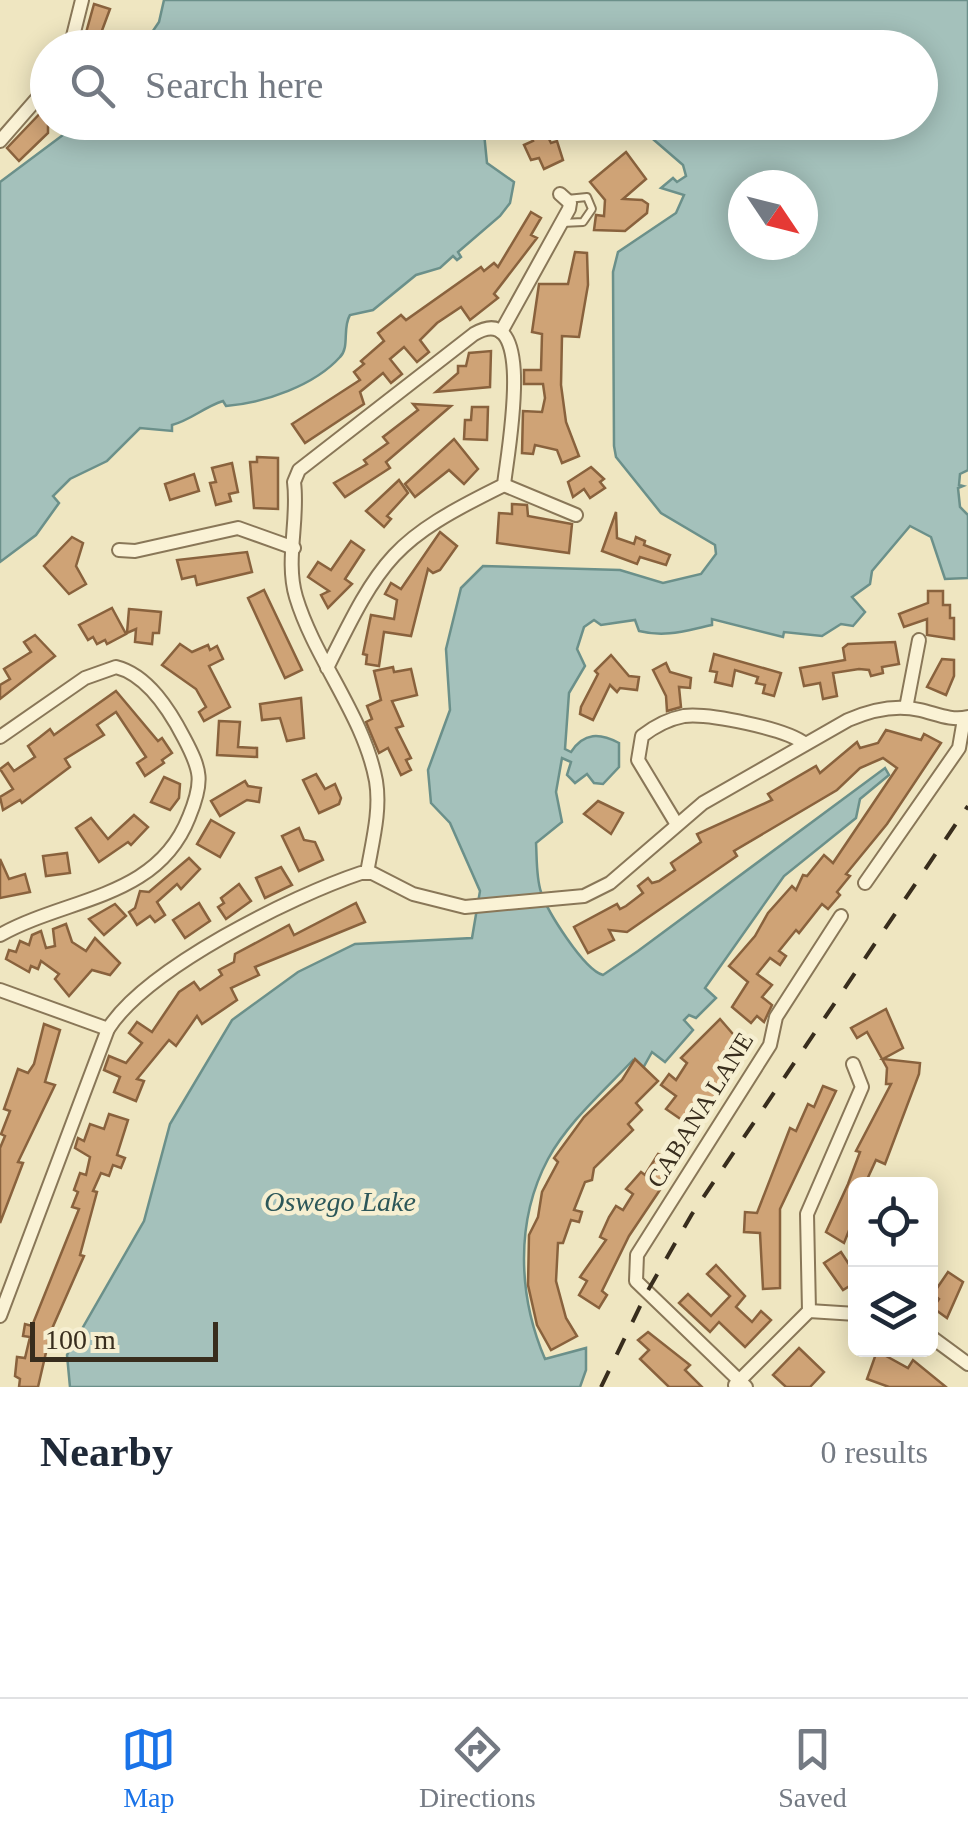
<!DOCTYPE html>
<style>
body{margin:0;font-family:Georgia,serif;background:#f6f6f7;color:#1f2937}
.controls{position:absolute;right:30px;bottom:30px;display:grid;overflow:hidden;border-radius:15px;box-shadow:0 5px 25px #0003}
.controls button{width:90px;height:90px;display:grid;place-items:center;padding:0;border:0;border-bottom:2px solid #e0e1e3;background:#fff;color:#1f2937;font:50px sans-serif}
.compass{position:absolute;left:728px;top:170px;width:90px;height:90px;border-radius:50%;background:#fff;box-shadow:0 5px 25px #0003;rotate:125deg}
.scale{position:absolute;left:30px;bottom:25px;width:188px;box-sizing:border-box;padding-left:10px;border:5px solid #382d1d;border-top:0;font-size:28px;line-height:35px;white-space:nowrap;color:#382d1d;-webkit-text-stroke:8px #f6efd1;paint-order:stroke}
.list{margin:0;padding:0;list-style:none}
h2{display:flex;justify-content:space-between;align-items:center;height:130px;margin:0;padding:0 40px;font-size:42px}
h2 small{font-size:32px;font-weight:400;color:#747a83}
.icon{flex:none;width:55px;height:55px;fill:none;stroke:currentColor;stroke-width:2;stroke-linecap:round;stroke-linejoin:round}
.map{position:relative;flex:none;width:968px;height:1387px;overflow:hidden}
.search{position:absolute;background:#fff;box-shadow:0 5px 25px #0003;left:30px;right:30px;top:30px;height:110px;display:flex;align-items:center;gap:25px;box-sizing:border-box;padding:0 35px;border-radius:55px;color:#747a83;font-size:38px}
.sheet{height:310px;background:#fff}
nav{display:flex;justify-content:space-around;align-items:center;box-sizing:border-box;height:140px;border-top:2px solid #e0e1e3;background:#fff;font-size:28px;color:#747a83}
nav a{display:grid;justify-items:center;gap:5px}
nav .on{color:#1a73e8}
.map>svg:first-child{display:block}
</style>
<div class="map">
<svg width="968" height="1387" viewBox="0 0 968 1387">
<rect width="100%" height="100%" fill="#efe6c1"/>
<g fill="#a4c1bb" stroke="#6b908a" stroke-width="2.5" fill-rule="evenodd">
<path d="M 164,0 L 968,0 L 968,470 L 960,474 L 959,485 L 963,486 L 958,488 L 960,507 L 968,515 L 968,578 L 945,579 L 931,537 L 910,526 L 872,571 L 870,584 L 852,597 L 865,612 L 853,626 L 841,624 L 822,636 L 784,632 L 783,637 L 712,619 L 712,625 C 687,630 667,638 639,631 L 635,620 L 601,625 L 594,620 L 584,627 L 577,649 L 585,666 L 569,693 L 565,749 L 571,752 C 584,732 600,733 619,743 L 619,767 L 603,784 L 594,783 L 587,774 L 575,783 L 567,775 L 571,762 L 562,758 L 556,792 L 562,822 L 536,843 C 537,858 536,877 541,892 C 547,911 584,970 603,975 L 638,951 L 885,768 L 889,775 L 860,799 L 856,818 L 784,876 L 705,988 L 716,998 L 696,1018 L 689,1015 L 684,1020 L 693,1030 L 665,1062 L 652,1052 L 643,1068 L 633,1060 C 604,1091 568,1122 548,1159 C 515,1221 518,1296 545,1359 L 586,1348 L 586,1370 L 580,1387 L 70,1387 L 67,1355 L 144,1221 L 170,1124 L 232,1020 L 298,972 L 355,944 L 472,938 L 480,891 L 450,823 L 431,803 L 428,770 L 450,710 L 446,649 L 461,588 L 483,566 L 620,570 L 663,583 L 701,574 L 716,554 L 715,545 L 661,513 L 616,457 L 614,446 L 613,272 L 618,252 L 676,213 L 684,195 L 661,188 L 673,178 L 677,182 L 686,176 L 683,165 L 639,127 L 610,128 L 597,123 L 920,122 L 920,48 L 142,47 L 159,22 ZM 743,185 L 803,185 L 803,245 L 743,245 Z"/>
<path d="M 79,123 L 483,123 L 487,163 L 514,182 L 510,203 L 500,216 L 458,252 L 461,257 L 457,260 L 453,256 L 440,268 L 416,275 L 373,310 L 350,315 C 342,328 350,347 340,357 C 315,385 265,403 226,406 L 223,401 C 204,407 191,420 172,425 L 172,431 L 140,428 L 107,461 L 70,479 L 53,496 L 59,503 L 36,535 L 0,562 L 0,182 Z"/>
</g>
<g fill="#cfa376" stroke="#89623d" stroke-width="2.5">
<path d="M 94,4 L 110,9 L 97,44 L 84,40 Z"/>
<path d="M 48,105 L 48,133 L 19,161 L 7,148 Z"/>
<path d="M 544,129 L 551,143 L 557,141 L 563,160 L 544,169 L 539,158 L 531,160 L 524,145 L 533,141 L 530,135 Z"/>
<path d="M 626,152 L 646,179 L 623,199 L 642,200 L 648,204 L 647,213 L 625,231 L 594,230 L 596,215 L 604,216 L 605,200 L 590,182 Z"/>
<path d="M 531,212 L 541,218 L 531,235 L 537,238 L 494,294 L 498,298 L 470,320 L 461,307 L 437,323 L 420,340 L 429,352 L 417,362 L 404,347 L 390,359 L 402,374 L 391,383 L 383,373 L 360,392 L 364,404 L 305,443 L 292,424 L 360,380 L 354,372 L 364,364 L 361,361 L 384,341 L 378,333 L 401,315 L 406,320 L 481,267 L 484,271 L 494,263 L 498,267 Z"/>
<path d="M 575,252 L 587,253 L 588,285 L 579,337 L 562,336 L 561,385 L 566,422 L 579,456 L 562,463 L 557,450 L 535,445 L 533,454 L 522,453 L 523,411 L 542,412 L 545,398 L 543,384 L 524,384 L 524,370 L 541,370 L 542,334 L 532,332 L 539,284 L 568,284 Z"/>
<path d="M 491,351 L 490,387 L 436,392 L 458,373 L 458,366 L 466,366 L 469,353 Z"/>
<path d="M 413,404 L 451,406 L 386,462 L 390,468 L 345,497 L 334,483 L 367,464 L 364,460 L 388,443 L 383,437 L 418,410 Z"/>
<path d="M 472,407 L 488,407 L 487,440 L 464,439 L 465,420 L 471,420 Z"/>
<path d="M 454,439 L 478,469 L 464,484 L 449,470 L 415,497 L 405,484 Z"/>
<path d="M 257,457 L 278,458 L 278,509 L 254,508 L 250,462 L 257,462 Z"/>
<path d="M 232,463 L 238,492 L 229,494 L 231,501 L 216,505 L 210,483 L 216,482 L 212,468 Z"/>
<path d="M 591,467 L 604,479 L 600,482 L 605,488 L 590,498 L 584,489 L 573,497 L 568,482 Z"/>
<path d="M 194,474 L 199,491 L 170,500 L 165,484 Z"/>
<path d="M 399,480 L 408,493 L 387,516 L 391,519 L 384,527 L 366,511 Z"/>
<path d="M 512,504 L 527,505 L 528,516 L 572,524 L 569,553 L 497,543 L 499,513 L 512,514 Z"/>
<path d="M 616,512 L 617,538 L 634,544 L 636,537 L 645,541 L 644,545 L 670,555 L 666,565 L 640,557 L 637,564 L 602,551 Z"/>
<path d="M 440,532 L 457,546 L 440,570 L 433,573 L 428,569 L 411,636 L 384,632 L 379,666 L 366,664 L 367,655 L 363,654 L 371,615 L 394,619 L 397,600 L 385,594 L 391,583 L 401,589 Z"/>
<path d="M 72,537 L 83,543 L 76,566 L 86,584 L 69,594 L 44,566 Z"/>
<path d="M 351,541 L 364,550 L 345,579 L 352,584 L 328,608 L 321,595 L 329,591 L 308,577 L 318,562 L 331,570 Z"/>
<path d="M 247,552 L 252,572 L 197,585 L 195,576 L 182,579 L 177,560 Z"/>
<path d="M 264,590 L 302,670 L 285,678 L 248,598 Z"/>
<path d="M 928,591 L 943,591 L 943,605 L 950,605 L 950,618 L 954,618 L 954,639 L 927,635 L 927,619 L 904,627 L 899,614 L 928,603 Z"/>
<path d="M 112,608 L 126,634 L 107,644 L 105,640 L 97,644 L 93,637 L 88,640 L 79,625 Z"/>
<path d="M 129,609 L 161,612 L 159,633 L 153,633 L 152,644 L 135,642 L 136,629 L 127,633 Z"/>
<path d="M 35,635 L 55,656 L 0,699 L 0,685 L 10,679 L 4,669 L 31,652 L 24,642 Z"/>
<path d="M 895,642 L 899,664 L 882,667 L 883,673 L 871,676 L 869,670 L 859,669 L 833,673 L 837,696 L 823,699 L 820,683 L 804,686 L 800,668 L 845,660 L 843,648 L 848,644 Z"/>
<path d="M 180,644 L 192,652 L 208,645 L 210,650 L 217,646 L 223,659 L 209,666 L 230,707 L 204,721 L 199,712 L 206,707 L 196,689 L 162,665 Z"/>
<path d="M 714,654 L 781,673 L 774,696 L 763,693 L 765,685 L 756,683 L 758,677 L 735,670 L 732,686 L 715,682 L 717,672 L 710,671 Z"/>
<path d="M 611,655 L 629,676 L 639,677 L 637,690 L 620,688 L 617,692 L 610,685 L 593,720 L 580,714 L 581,707 L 598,674 L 595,671 Z"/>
<path d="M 942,659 L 954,660 L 954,676 L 946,695 L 927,687 Z"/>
<path d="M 666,663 L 670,672 L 691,678 L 690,688 L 679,687 L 681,707 L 667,711 L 666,696 L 653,670 Z"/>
<path d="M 393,667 L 394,672 L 411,669 L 417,695 L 392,701 L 403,726 L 396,728 L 411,758 L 406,760 L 411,770 L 401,775 L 388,748 L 379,753 L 366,722 L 372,719 L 367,706 L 381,700 L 374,671 Z"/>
<path d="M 116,691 L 158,741 L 162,738 L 172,753 L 162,760 L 164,763 L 145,776 L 137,763 L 146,757 L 116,712 L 97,725 L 104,735 L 65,759 L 70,767 L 22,803 L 20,800 L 3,810 L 0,797 L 13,789 L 0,769 L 8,763 L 14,771 L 35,757 L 28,746 L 40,737 L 50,729 L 54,735 Z"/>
<path d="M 301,698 L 304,738 L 287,741 L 280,718 L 262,720 L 260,704 Z"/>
<path d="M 219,721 L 240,722 L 238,747 L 257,748 L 257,757 L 217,755 Z"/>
<path d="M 886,730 L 921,740 L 924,734 L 941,743 L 887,824 L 846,874 L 850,876 L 837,892 L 840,895 L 828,909 L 822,904 L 799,933 L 796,930 L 779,951 L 786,956 L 780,965 L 770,958 L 757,974 L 772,985 L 762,997 L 772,1005 L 764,1022 L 757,1016 L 751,1023 L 732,1007 L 748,982 L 729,966 L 755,936 L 768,913 L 792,886 L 796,890 L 803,875 L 807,876 L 824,855 L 833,863 L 897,768 L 883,758 L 860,768 L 837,790 L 734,851 L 737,856 L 627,932 L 609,930 L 614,940 L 588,953 L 574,927 L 617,904 L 620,909 L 626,906 L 643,893 L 638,886 L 648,878 L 652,883 L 659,881 L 675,870 L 671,863 L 701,842 L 697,834 L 772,800 L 768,794 L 816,766 L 820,773 L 857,742 L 860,748 L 878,743 Z"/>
<path d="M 316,774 L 325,789 L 335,784 L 341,798 L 339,804 L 319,813 L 303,780 Z"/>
<path d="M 164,777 L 180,784 L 179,798 L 170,810 L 151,802 Z"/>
<path d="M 245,781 L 248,786 L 261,788 L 259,802 L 247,800 L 220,816 L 211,801 Z"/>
<path d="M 598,801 L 623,813 L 611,834 L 584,814 Z"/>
<path d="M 134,815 L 148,827 L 131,845 L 128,842 L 99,862 L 76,828 L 91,818 L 108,839 Z"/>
<path d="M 211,820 L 234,833 L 220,857 L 197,844 Z"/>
<path d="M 299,828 L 304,840 L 315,842 L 323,860 L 299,871 L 282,836 Z"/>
<path d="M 67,853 L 70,873 L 46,876 L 43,856 Z"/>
<path d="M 189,858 L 200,869 L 181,889 L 177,884 L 157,902 L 165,915 L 155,922 L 150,916 L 137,925 L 129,912 L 135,908 L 140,891 L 149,892 Z"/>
<path d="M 0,859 L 9,879 L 25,874 L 30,892 L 0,898 Z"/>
<path d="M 281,867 L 292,885 L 265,898 L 256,878 Z"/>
<path d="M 239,884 L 251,901 L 226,919 L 218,907 L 224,903 L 221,898 Z"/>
<path d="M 199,903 L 210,921 L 185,938 L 173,920 Z"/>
<path d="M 356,903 L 365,922 L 255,967 L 259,975 L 231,988 L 237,1000 L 202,1024 L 197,1016 L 176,1046 L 169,1040 L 137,1079 L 144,1081 L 136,1101 L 114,1092 L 120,1077 L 104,1070 L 109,1056 L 126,1063 L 142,1043 L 129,1033 L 137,1022 L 152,1032 L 179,992 L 194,982 L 200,990 L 222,975 L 219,970 L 234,962 L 235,954 L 289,925 L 294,935 Z"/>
<path d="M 115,904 L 126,916 L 104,935 L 89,919 Z"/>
<path d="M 66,924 L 72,942 L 86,951 L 95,938 L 120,963 L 110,975 L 92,970 L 69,996 L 55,979 L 59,974 L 41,961 L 38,969 L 31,966 L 29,972 L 6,959 L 9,950 L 16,952 L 20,941 L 29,945 L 32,935 L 41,931 L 46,948 L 55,946 L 53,929 Z"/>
<path d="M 886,1009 L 903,1048 L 883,1059 L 920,1063 L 919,1074 L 885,1164 L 876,1160 L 865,1184 L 856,1184 L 856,1213 L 844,1243 L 826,1232 L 848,1184 L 860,1152 L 856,1151 L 891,1084 L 886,1084 L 887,1068 L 867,1032 L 857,1038 L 851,1028 Z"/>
<path d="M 720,1019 L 745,1048 L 722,1072 L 732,1080 L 706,1114 L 693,1105 L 682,1120 L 666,1109 L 676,1096 L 661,1085 L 669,1074 L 676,1080 L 687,1063 L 681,1058 Z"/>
<path d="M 44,1024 L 60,1030 L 45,1082 L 55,1085 L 18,1162 L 23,1163 L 0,1223 L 0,1148 L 5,1136 L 1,1134 L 10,1111 L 4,1109 L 18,1069 L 28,1073 L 34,1064 Z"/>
<path d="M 635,1059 L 658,1081 L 636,1103 L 642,1110 L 628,1124 L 633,1130 L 594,1168 L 592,1180 L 585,1182 L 574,1210 L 582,1212 L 579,1222 L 571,1220 L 563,1243 L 558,1243 L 556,1281 L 566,1318 L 577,1336 L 551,1350 L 537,1325 L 528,1285 L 529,1235 L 538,1217 L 542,1192 L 558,1162 L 554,1158 L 584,1117 L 622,1080 Z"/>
<path d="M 823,1086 L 836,1091 L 780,1209 L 780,1288 L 763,1289 L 760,1233 L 744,1232 L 745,1212 L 757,1213 L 790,1128 L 796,1131 L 808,1104 L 814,1107 Z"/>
<path d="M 109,1114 L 128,1120 L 117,1155 L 125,1158 L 121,1168 L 113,1165 L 109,1176 L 101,1173 L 93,1191 L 97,1192 L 80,1255 L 84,1256 L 51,1331 L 38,1387 L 19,1387 L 20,1379 L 15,1376 L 17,1357 L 25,1358 L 30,1337 L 23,1336 L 25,1324 L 32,1326 L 79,1209 L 72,1207 L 78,1192 L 74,1190 L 80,1173 L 86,1175 L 90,1157 L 75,1148 L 78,1138 L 84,1141 L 90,1124 L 104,1129 Z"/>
<path d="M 658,1154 L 678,1163 L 629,1236 L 602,1291 L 607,1295 L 599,1308 L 579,1295 L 587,1281 L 580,1277 L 606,1240 L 600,1237 L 609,1217 L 616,1206 L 623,1210 L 633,1194 L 626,1189 L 641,1172 L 645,1175 Z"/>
<path d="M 841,1252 L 856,1275 L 856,1282 L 843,1290 L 824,1263 Z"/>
<path d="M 716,1265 L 745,1296 L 736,1307 L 752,1322 L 761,1311 L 771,1320 L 745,1347 L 719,1322 L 710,1332 L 679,1303 L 688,1294 L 711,1316 L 730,1296 L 707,1274 Z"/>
<path d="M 948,1272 L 963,1282 L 947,1318 L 933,1308 L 939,1299 L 933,1294 Z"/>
<path d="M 648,1332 L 690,1365 L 685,1370 L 702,1387 L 669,1387 L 640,1359 L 649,1350 L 638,1340 Z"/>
<path d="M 799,1348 L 824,1372 L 810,1387 L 786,1387 L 773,1375 Z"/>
<path d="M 877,1351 L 908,1368 L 913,1360 L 946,1387 L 889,1387 L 867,1379 Z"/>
</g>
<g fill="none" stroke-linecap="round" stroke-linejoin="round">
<g stroke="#897758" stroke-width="10">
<path id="service" d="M 562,223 L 583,222 L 592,209 L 587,197 L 567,199"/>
</g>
<g stroke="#897758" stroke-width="16">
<g id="minor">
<path d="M 70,48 L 82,0"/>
<path d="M 0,141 L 48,86"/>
<path d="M 501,332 L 569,209 L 570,203 L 560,194"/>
<path d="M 504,485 L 576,515"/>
<path d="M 119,550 L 135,551 L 238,528 L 294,548"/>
<path d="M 327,668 C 382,557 392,540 504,485 C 506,460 539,296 474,334 L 299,470 L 294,482 C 299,520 285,560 296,597 C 315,660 364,716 376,781 C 381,811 372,843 367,873"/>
<path d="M 906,708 L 919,640"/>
<path d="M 0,737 L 85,678 L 116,667 C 148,675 170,711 184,738 C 201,770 204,781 189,817 C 157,899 68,897 0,935"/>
<path d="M 676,823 L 638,760 L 642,736 C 655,726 668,719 684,716 C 709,713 787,729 805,744"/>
<path d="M 865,883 L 959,748 L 964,719"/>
<path d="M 0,990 L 108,1029"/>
<path d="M 809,1311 L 856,1314"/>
<path d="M 0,1316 L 108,1029 C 147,968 292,896 361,873 L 372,873 L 413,894 L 465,907 L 584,896 L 610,883 L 703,803 L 848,720 C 871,710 895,704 920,710 C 937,714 951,721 968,717"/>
<path d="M 930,1336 L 968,1364"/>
<path d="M 735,1385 L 809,1311 L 807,1214 L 862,1087 L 853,1064"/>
<path d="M 746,1387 L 636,1281 L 637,1255 L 770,1045 L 776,1017 L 841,916"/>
</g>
</g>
<use href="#service" stroke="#faf2d5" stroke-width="6"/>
<use href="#minor" stroke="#faf2d5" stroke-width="12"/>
<path stroke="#382d1d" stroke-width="4" stroke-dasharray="18 18" stroke-linecap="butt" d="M 601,1387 L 647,1292 L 692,1214 L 968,806"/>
</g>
<g text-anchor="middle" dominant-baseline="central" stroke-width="9" stroke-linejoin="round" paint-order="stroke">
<g font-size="25" fill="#382d1d" stroke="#f6efd1">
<text transform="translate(700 1110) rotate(-58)">CABANA LANE</text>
</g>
<g font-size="28" font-style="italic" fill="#2c5759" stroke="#f6efd1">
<text x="340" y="1201">Oswego Lake</text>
</g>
</g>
</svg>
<div class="controls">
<button><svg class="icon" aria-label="locate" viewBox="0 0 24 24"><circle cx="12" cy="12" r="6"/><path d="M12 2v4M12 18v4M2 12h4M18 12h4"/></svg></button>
<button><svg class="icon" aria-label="layers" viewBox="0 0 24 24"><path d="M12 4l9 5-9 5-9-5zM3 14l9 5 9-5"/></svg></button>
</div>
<svg class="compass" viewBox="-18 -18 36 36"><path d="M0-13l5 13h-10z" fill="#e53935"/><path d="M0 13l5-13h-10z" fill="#747a83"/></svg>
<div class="scale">100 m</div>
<div class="search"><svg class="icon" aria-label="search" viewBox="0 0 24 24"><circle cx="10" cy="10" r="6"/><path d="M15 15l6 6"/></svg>Search here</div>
</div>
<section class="sheet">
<h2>Nearby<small>0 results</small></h2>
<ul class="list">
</ul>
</section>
<nav>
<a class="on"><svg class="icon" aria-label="map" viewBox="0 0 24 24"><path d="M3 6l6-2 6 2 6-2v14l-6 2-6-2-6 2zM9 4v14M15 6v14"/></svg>Map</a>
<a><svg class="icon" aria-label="directions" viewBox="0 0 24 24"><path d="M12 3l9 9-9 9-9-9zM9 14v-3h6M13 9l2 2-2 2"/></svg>Directions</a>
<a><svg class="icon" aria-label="saved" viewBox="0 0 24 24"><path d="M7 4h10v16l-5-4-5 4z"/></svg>Saved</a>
</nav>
